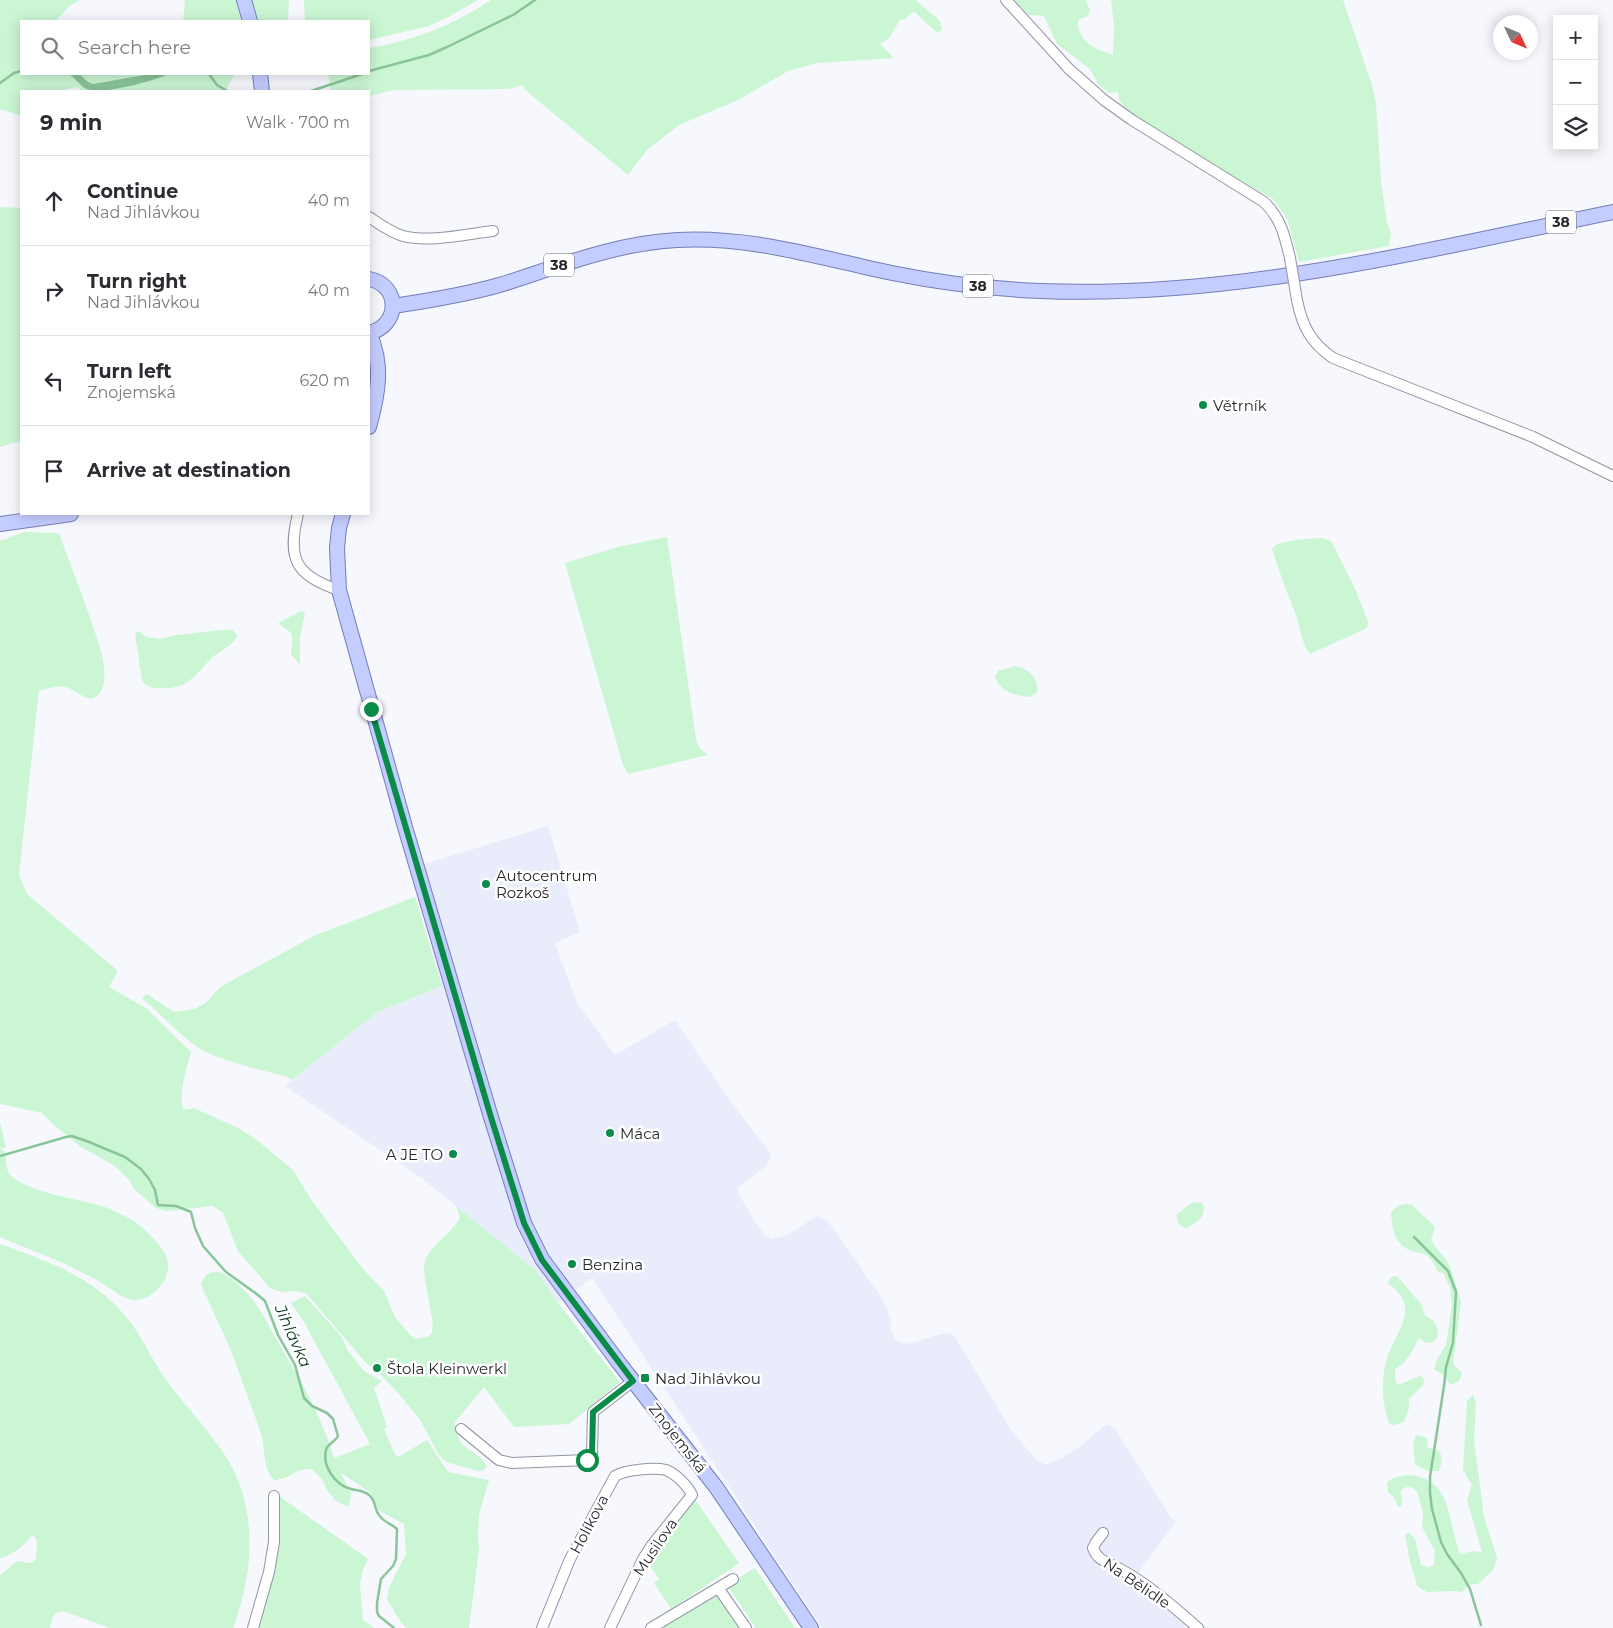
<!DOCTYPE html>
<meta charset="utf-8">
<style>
body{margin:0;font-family:Montserrat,sans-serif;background:#f2f2f3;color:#2b2b33}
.controls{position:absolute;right:15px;top:15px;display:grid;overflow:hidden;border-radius:0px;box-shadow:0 2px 12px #0003}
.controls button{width:45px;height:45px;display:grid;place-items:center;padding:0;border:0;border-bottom:1px solid #e1e1e2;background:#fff;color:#2b2b33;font:25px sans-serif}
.compass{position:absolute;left:1493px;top:15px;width:45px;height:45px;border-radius:50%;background:#fff;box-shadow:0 2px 12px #0003;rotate:134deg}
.stop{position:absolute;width:15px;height:15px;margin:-11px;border:4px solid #0a8b47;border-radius:50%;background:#fff}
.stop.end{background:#0a8b47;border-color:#fff;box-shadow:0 1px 5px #0008}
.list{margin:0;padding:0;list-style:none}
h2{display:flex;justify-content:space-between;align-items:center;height:65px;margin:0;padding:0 20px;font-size:21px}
h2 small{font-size:16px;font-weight:400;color:#7c7c81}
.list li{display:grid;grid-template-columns:32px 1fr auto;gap:15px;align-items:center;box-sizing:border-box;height:90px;padding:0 20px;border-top:1px solid #e1e1e2}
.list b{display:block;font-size:19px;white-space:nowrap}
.list p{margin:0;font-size:16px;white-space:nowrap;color:#7c7c81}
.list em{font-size:16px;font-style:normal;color:#7c7c81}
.icon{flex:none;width:28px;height:28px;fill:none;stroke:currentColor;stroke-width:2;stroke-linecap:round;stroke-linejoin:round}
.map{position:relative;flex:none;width:1613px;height:1628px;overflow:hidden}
.search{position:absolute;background:#fff;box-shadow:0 2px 12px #0003;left:20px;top:20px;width:350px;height:55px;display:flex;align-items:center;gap:12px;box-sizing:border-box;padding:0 18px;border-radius:0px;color:#7c7c81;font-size:19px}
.panel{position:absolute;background:#fff;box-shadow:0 2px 12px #0003;left:20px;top:90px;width:350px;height:425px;border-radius:0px}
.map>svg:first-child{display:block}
</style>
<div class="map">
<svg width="1613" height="1628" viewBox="0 0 1613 1628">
<rect width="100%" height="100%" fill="#f6f8fe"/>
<path fill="#e9ecfa" d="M 548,826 L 580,932 L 555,943 L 577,1003 L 615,1055 L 675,1020 L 730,1101 L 768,1150 L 771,1157 L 767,1165 L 737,1188 L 739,1195 L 758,1226 L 764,1234 L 771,1239 L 787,1235 L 817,1216 L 827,1221 L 834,1229 L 883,1300 L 891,1320 L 891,1330 L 894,1338 L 898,1342 L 905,1344 L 916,1342 L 940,1334 L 950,1333 L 955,1337 L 1010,1428 L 1036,1460 L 1046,1465 L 1050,1463 L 1061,1459 L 1082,1445 L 1104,1426 L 1108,1425 L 1115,1429 L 1170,1516 L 1176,1522 L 1138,1573 L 1207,1628 L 822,1628 L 592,1278 L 558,1303 L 535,1270 L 420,1177 L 285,1086 L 377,1012 L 442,986 L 411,868 Z"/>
<g fill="#caf6d4">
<path d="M 0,0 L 80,0 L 68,7 L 56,21 L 21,21 L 21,74 L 235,74 L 226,89 C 215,92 203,88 192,91 L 83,91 L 77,87 L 58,91 L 21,91 L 21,116 L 0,109 Z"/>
<path d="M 185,0 L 236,0 L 241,21 L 183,21 Z"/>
<path d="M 252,0 L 289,0 L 288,21 L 258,21 Z"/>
<path d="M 304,0 L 478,0 L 448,17 L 429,26 L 369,40 L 369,21 L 305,21 Z"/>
<path d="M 491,0 L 916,0 L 940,21 L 942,30 L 937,33 L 915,12 L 912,12 L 905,19 L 900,20 L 889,38 L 880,44 L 894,58 L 818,63 L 788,71 L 738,100 L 679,125 L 647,150 L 628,175 L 524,89 L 523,85 L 509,89 L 394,90 L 369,96 L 369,91 L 331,91 L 328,74 L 369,74 L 369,48 C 413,41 454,25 491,0 Z"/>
<path d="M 1013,0 L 1085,0 L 1090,10 L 1088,16 L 1078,20 C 1078,43 1094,48 1113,55 L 1114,26 L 1111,0 L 1343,0 L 1372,85 L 1376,103 L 1381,180 L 1387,223 L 1391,233 L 1389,246 L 1299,262 L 1287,218 L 1273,199 L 1238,179 L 1127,111 L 1119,100 L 1118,92 L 1110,93 L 1099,85 L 1090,69 L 1057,44 L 1044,16 L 1029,15 Z"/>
<path d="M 0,207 L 21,208 L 21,441 L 0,447 Z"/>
<path d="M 24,532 L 59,533 C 70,564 83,595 93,627 C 98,640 103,654 104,668 C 105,678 105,694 93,698 C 85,701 73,688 65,687 C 55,685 48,690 39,690 L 19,875 L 27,894 L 118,971 L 109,987 L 146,1008 L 191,1052 C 186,1071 179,1090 183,1110 L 194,1108 L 240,1129 L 257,1140 L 293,1170 L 312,1201 L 363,1269 L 384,1291 L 395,1317 L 410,1335 L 416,1339 C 421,1338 428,1337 431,1334 C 438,1326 420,1276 425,1261 C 432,1243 451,1234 460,1218 L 456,1206 L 535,1270 L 558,1303 L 620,1382 L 569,1424 L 514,1427 L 484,1387 L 455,1422 C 457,1454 475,1445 487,1466 L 484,1470 L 478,1471 L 456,1465 L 445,1461 L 439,1455 L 420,1420 L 399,1394 L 382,1376 L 366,1363 L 306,1293 L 295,1291 L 281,1292 L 270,1288 L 238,1251 L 223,1213 L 213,1206 L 166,1211 L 156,1208 L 134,1189 L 129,1180 L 115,1166 L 81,1147 L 54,1125 L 42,1113 L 0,1104 L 0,541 Z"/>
<path d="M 667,537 L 696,739 L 700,749 L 708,755 L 628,774 L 623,765 L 565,563 L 618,547 Z"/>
<path d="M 1322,538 L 1331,541 L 1356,591 L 1369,624 L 1365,629 L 1310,654 C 1302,645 1300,627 1296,615 C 1287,593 1279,571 1272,549 C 1278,539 1310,539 1322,538 Z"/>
<path d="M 302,611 L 305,613 L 300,637 L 300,665 L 291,654 C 292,638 297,634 280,625 L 279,622 Z"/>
<path d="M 222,630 L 232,630 L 237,634 C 236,645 220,650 213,657 C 193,676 189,690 159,688 C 151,688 147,687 142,681 L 135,633 L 138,631 L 147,637 L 161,639 L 176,635 Z"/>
<path d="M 1015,666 C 1028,669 1039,677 1037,692 L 1030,697 C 1013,695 1002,693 995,677 L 998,671 Z"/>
<path d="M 415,897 L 442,986 L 377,1012 L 292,1080 L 285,1076 C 258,1069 229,1063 204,1051 C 186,1042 159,1012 142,998 L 147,994 L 174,1012 L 195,1009 L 208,1001 L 220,987 L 316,935 Z"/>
<path d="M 0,1122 L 6,1148 L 0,1148 L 5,1152 C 6,1158 6,1166 8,1171 C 14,1189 80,1200 98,1205 C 111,1208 132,1219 142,1227 C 153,1238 174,1256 167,1274 C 163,1287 147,1302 133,1300 C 119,1297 109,1287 97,1280 C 89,1276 81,1272 73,1268 C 50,1256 24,1248 0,1237 Z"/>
<path d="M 1193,1202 L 1202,1203 C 1209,1216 1195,1223 1186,1229 C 1178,1225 1176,1222 1177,1214 Z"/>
<path d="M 1405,1204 L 1411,1204 L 1435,1227 L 1431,1240 L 1436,1248 L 1446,1259 L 1452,1272 L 1461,1302 L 1453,1364 L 1462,1373 L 1459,1381 L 1451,1385 L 1443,1375 L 1434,1369 L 1437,1360 L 1446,1345 L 1452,1305 L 1450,1287 L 1443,1273 L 1437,1271 C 1435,1267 1433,1261 1429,1257 C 1423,1252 1416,1253 1410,1250 C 1394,1244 1392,1228 1391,1212 L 1398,1206 Z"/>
<path d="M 0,1244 C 52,1263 96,1277 131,1323 C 145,1341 153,1363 167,1381 C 188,1410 217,1438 233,1469 C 258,1519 252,1577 233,1628 L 110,1628 L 63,1611 C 54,1612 51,1619 50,1628 L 0,1628 L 0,1575 L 17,1561 L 31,1563 L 36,1559 L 37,1541 L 34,1536 L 30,1537 C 24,1546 11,1556 0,1558 Z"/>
<path d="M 212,1272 C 216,1272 221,1272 224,1274 C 234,1279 245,1290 252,1299 C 263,1312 269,1327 278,1342 C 301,1381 321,1414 334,1458 L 370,1444 L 304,1322 L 291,1303 L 305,1296 L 341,1336 L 348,1351 L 364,1371 L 382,1381 L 374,1388 L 387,1427 L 384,1429 L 395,1455 L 398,1457 L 427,1440 L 448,1472 L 489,1480 L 479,1515 L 478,1536 L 479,1550 L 469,1628 L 407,1628 C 398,1621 394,1609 387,1600 L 389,1587 L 406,1554 L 404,1524 L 378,1510 L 371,1493 L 341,1473 L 351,1493 L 349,1507 L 336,1501 L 327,1490 L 322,1479 L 312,1469 C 294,1468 290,1480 274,1480 C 262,1467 266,1450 261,1433 L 230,1348 L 201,1285 C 203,1278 205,1275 212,1272 Z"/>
<path d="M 1397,1276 L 1421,1304 L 1425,1315 L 1434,1321 L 1437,1328 L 1438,1337 L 1433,1342 L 1426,1343 L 1419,1338 C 1412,1351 1408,1362 1395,1369 L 1395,1380 L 1398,1385 L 1420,1376 L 1424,1379 L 1423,1386 L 1409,1398 L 1409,1408 L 1404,1422 L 1394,1425 L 1389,1423 C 1382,1405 1381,1380 1386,1362 C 1394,1331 1424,1310 1388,1283 L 1391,1277 Z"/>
<path d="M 1473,1394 L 1476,1404 L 1474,1440 L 1484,1517 L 1497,1558 L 1494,1569 L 1478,1584 L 1468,1585 L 1462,1592 L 1456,1591 L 1427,1592 L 1417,1586 C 1415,1577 1413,1573 1411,1565 C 1408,1556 1408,1545 1405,1536 L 1408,1532 L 1415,1539 L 1421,1565 L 1428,1567 L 1434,1565 L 1435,1551 L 1422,1527 L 1423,1514 L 1417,1491 L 1409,1486 L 1400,1491 L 1402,1497 L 1402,1505 L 1398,1507 L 1394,1497 L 1388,1492 L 1387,1482 C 1395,1476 1406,1474 1416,1476 C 1453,1483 1448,1526 1460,1554 L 1473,1551 L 1482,1552 L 1467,1500 L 1472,1485 L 1463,1470 L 1467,1401 Z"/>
<path d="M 1416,1435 L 1425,1437 L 1428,1441 L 1427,1448 L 1436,1449 L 1440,1452 L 1442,1461 L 1439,1471 L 1428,1471 L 1415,1465 L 1413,1444 Z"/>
<path d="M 279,1496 L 368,1559 L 362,1572 L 360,1584 L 363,1620 L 374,1628 L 255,1628 L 264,1602 L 279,1544 Z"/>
<path d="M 694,1498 L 739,1563 L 671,1609 L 654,1583 L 659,1579 L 646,1560 Z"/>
<path d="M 755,1568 L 795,1628 L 756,1628 L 727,1585 Z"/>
<path d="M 715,1594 L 721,1595 L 743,1628 L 662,1628 Z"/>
</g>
<path fill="#89c599" d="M 69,74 L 79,74 L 88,82 L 93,84 L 151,74 L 169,74 C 153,81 103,95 87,89 C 80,86 75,78 69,74 Z"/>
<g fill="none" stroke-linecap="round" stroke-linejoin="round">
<g stroke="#89c599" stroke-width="2.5">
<path d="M 369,71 L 429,55 L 447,47 L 513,15 L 535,0"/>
<path d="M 209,74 L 217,85 L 227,91"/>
<path d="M 0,83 L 14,73 L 21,71"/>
<path d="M 311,91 L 362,74"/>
<path d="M 0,1156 L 66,1137 L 72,1136 L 89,1142 L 125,1157 L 141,1169 L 149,1179 L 155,1190 L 158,1205 L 176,1206 L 191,1212 L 195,1228 L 203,1246 L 226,1272 L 258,1295 L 265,1301 L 278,1335 L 295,1365 L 304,1398 L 312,1406 L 327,1413 L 333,1419 L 338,1436 C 335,1442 327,1444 326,1450 C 322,1466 335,1485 351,1489 C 358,1491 363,1490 369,1495 C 376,1500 374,1509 379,1515 C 383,1522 392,1524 397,1529 L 396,1559 L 393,1566 L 381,1579 L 377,1603 L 377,1612 L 379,1616 L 394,1628"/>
<path d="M 1414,1237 L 1448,1271 L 1456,1292 L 1453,1343 L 1446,1367 L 1444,1386 L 1430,1477 L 1430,1493 L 1432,1509 L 1441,1542 L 1447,1554 L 1461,1573 L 1470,1589 L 1481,1625"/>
</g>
<g stroke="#9295a4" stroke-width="12">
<g id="minor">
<path d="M 1006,0 L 1069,69 L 1104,100 L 1132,120 L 1264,202 C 1281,218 1285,237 1290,258"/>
<path d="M 369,217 C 379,224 390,232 403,236 C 429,243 466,234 493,231"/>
<path d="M 1297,300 C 1302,326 1311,343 1333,358 L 1533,437 L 1613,476"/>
<path d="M 298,514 C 287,558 295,576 339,590"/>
<path d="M 461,1429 L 499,1460 L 512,1463 L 587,1460 L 592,1454 L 593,1412 L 633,1381"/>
<path d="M 1103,1533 L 1096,1542 L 1093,1548 C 1097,1561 1110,1563 1120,1569 C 1148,1584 1174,1607 1198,1628"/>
<path d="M 719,1589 L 746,1628"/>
<path d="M 253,1628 L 269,1572 L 274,1542 L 274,1496"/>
<path d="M 542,1628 L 570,1559 L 615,1476 C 625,1470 654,1467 666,1470 C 675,1473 688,1486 692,1495 L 652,1545 L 643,1559 L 610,1628"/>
<path d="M 651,1628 L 733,1579"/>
</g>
</g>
<g stroke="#747eb6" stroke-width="16">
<g id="major">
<path d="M 244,0 L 250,21"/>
<path d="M 260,74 L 262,91"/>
<path d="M 369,279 C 401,285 400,326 369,333"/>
<path d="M 393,306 C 427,301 469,294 503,284 C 559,266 617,243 677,240 C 753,236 819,258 892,273 C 941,283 991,289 1040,291 C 1234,299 1425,250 1613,212"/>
<path d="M 369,427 C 378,395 384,364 369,333"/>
<path d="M 343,514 L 339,528 L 337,548 L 339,590 L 405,827 L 490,1114 L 524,1223 L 542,1259 L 619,1363 L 716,1487 L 811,1628"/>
<path d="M 0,524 L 71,514"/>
</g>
</g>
<use href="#minor" stroke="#fff" stroke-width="10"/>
<use href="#major" stroke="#c4cdff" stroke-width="14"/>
<g stroke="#9295a4" stroke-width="12" stroke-linecap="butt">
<path id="minor-bridge" d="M 1290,258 L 1297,300"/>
</g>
<use href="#minor-bridge" stroke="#fff" stroke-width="10"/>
</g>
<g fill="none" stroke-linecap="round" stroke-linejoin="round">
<path stroke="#0a8b47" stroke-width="6" d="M 371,709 L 490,1114 L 524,1223 L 542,1260 L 633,1381 L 593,1412 L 592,1454 L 587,1460"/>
</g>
<g fill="#0a8b47" stroke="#fff" stroke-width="2">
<circle cx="1203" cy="405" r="5"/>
<circle cx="486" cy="884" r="5"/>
<circle cx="610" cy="1133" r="5"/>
<circle cx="453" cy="1154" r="5"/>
<circle cx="572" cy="1264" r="5"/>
<circle cx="377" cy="1368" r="5"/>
<rect x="640" y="1373" width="10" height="10" rx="2.5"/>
</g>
<g text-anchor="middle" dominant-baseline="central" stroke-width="5" stroke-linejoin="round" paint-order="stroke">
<g fill="#fff" stroke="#68696d" stroke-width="1">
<rect x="1546" y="210.5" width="30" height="23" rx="4"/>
<rect x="544" y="253.5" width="30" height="23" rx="4"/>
<rect x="963" y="274.5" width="30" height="23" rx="4"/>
</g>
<g font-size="14" font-weight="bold" fill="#28292f">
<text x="1561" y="222">38</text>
<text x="559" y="265">38</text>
<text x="978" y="286">38</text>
</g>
<g font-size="15" fill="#28292f" stroke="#fff" text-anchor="start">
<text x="1213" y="405">Větrník</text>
<text x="496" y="875">Autocentrum<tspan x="496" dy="17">Rozkoš</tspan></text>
<text x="620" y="1133">Máca</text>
<text x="443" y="1154" text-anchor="end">A JE TO</text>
<text x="582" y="1264">Benzina</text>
<text x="387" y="1368">Štola Kleinwerkl</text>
<text x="655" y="1378">Nad Jihlávkou</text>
</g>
<g font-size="15" fill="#28292f" stroke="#fff">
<text transform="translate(678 1438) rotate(52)">Znojemská</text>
<text transform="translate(589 1524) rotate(-62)">Holíkova</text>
<text transform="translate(655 1547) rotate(-56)">Musilova</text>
<text transform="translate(1137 1583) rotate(34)">Na Bělidle</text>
</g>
<g font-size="16" font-style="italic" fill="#08371b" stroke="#fff">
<text transform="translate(293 1336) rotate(66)">Jihlávka</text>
</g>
</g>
</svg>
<div class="controls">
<button>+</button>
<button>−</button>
<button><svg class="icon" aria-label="layers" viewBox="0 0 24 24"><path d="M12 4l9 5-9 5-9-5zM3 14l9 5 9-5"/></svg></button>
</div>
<svg class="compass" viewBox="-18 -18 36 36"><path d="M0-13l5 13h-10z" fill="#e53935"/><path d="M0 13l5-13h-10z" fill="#7c7c81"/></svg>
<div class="stop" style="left:587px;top:1460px"></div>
<div class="stop end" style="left:371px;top:709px"></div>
<div class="search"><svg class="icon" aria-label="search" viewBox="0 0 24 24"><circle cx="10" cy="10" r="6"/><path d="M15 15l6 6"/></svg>Search here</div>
<section class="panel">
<h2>9 min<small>Walk · 700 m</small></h2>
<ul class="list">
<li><svg class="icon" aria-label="ahead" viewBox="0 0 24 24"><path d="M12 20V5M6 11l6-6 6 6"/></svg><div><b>Continue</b><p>Nad Jihlávkou</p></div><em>40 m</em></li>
<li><svg class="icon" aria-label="right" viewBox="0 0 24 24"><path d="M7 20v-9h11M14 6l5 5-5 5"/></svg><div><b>Turn right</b><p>Nad Jihlávkou</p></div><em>40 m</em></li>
<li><svg class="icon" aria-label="left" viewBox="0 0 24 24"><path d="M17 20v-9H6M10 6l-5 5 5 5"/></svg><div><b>Turn left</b><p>Znojemská</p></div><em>620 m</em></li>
<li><svg class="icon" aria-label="arrive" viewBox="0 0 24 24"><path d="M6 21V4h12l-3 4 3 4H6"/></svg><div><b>Arrive at destination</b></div></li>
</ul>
</section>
</div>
